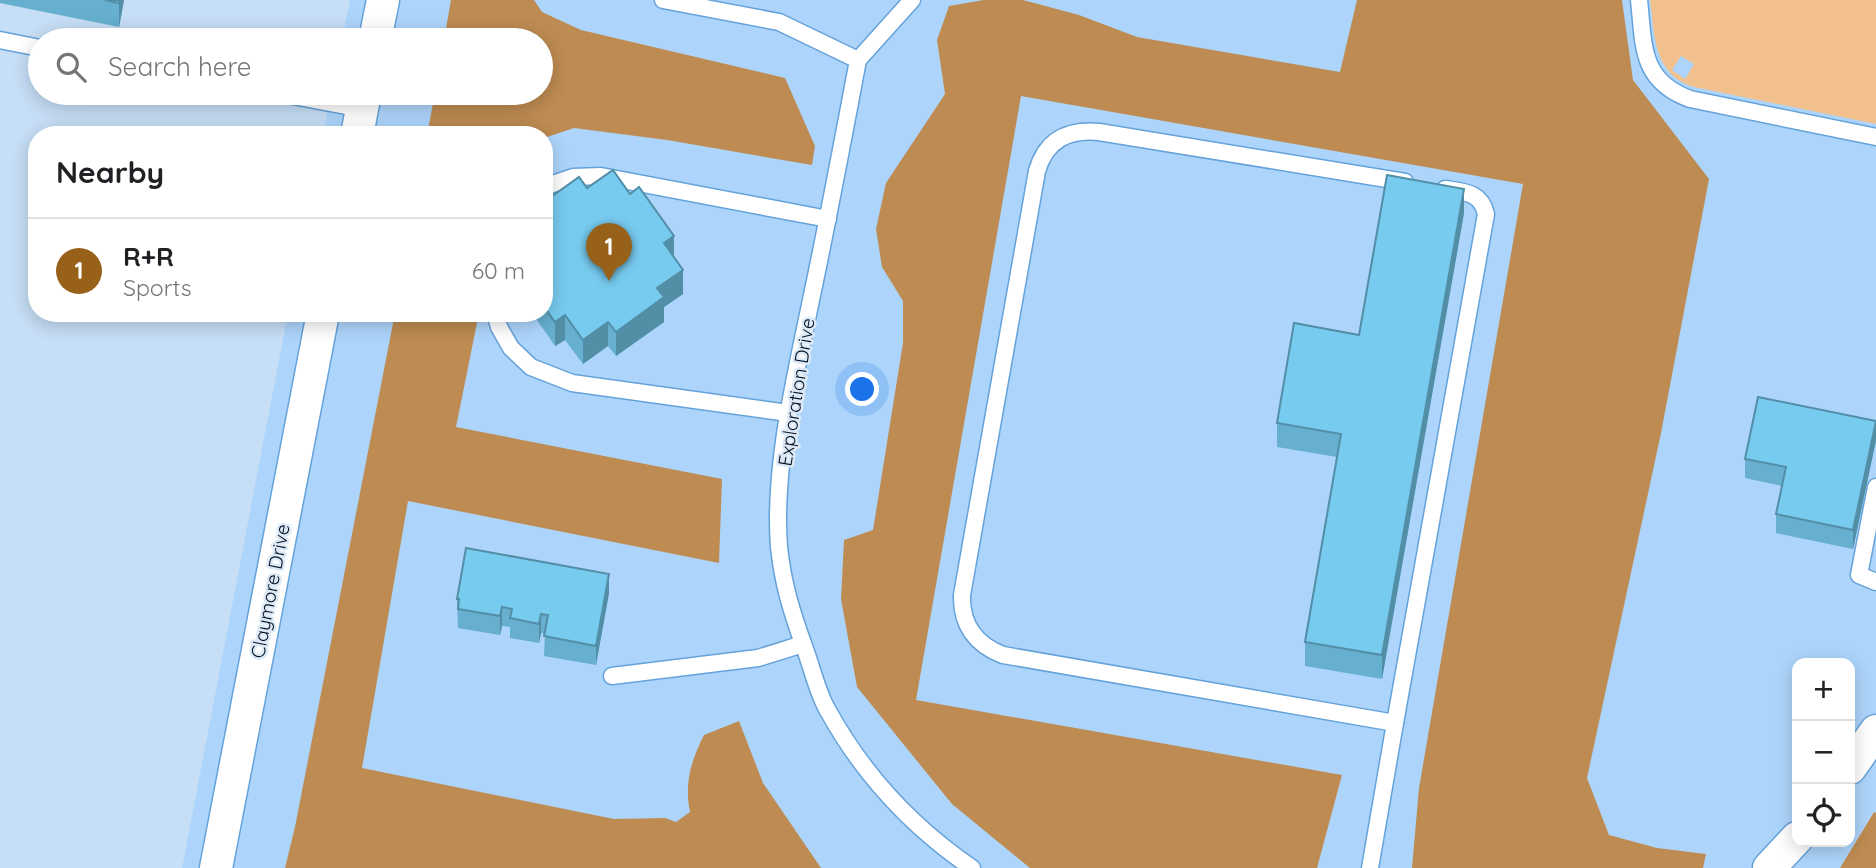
<!DOCTYPE html>
<meta charset="utf-8">
<style>
body{margin:0;font-family:Quicksand,sans-serif;background:#f6f6f6;color:#202124}
.controls{position:absolute;right:21px;bottom:21px;display:grid;overflow:hidden;border-radius:14px;box-shadow:0 4px 18px #0003}
.controls button{width:63px;height:63px;display:grid;place-items:center;padding:0;border:0;border-bottom:2px solid #e0e0e0;background:#fff;color:#202124;font:35px sans-serif}
.you{position:absolute;left:863px;top:390px;width:24px;height:24px;margin:-18px;border:5px solid #fff;border-radius:50%;background:#1a73e8;box-shadow:0 0 0 10px #1a73e833}
.badge{display:grid;place-items:center;width:46px;height:46px;border-radius:50%;background:#97611a;color:#fff;font-size:23px;font-weight:700}
.pin{position:absolute;translate:-50% -58px;filter:drop-shadow(0 2px 4px #0008)}
.pin::after{content:'';position:absolute;top:37px;width:24px;height:21px;background:inherit;clip-path:polygon(0 0,100% 0,50% 100%)}
.list{margin:0;padding:0;list-style:none}
h2{display:flex;justify-content:space-between;align-items:center;height:91px;margin:0;padding:0 28px;font-size:30px}
h2 small{font-size:23px;font-weight:400;color:#757577}
.list li{display:grid;grid-template-columns:46px 1fr auto;gap:21px;align-items:center;box-sizing:border-box;height:105px;padding:0 28px;border-top:2px solid #e0e0e0}
.list b{display:block;font-size:26px;white-space:nowrap}
.list p{margin:0;font-size:23px;white-space:nowrap;color:#757577}
.list em{font-size:23px;font-style:normal;color:#757577}
.icon{flex:none;width:38px;height:38px;fill:none;stroke:currentColor;stroke-width:2;stroke-linecap:round;stroke-linejoin:round}
.map{position:relative;flex:none;width:1876px;height:868px;overflow:hidden}
.search{position:absolute;background:#fff;box-shadow:0 4px 18px #0003;left:28px;top:28px;width:525px;height:77px;display:flex;align-items:center;gap:18px;box-sizing:border-box;padding:0 24px;border-radius:38px;color:#757577;font-size:26px}
.panel{position:absolute;background:#fff;box-shadow:0 4px 18px #0003;left:28px;top:126px;width:525px;height:196px;border-radius:28px}
.map>svg:first-child{display:block}
</style>
<div class="map">
<svg width="1876" height="868" viewBox="0 0 1876 868">
<rect width="100%" height="100%" fill="#c6def6"/>
<path fill="#add5fb" fill-rule="evenodd" d="M 350,0 L 1876,0 L 1876,813 L 1873,812 L 1840,868 L 182,868 L 288,313 L 544,313 L 544,135 L 323,135 L 331,93 L 541,93 L 541,40 L 342,40 ZM 1797,663 L 1850,663 L 1850,842 L 1797,842 Z"/>
<path fill="#f1c08c" fill-rule="evenodd" d="M 1650,0 L 1876,0 L 1876,124 L 1694,87 C 1653,74 1655,36 1650,0 ZM 1681,56 L 1694,64 L 1685,79 L 1672,70 Z"/>
<g fill="#be8b52">
<path d="M 451,0 L 534,0 L 542,12 L 581,30 L 785,78 L 815,146 L 812,165 L 667,140 L 574,128 L 544,138 L 544,135 L 427,135 L 435,93 L 541,93 L 541,40 L 444,40 Z"/>
<path d="M 984,0 L 1023,0 L 1079,15 L 1137,37 L 1340,72 L 1357,0 L 1622,0 L 1633,80 L 1709,179 L 1661,433 L 1587,778 L 1609,835 L 1657,848 L 1706,854 L 1703,868 L 1412,868 L 1419,788 L 1523,184 L 1021,96 L 916,700 L 1342,775 L 1317,868 L 1030,868 L 952,804 L 857,687 L 841,599 L 844,540 L 873,530 L 903,343 L 903,301 L 882,267 L 876,229 L 886,183 L 945,94 L 937,40 L 949,6 Z"/>
<path d="M 395,313 L 479,313 L 456,427 L 722,479 L 719,563 L 408,501 L 362,768 L 614,819 L 665,818 L 676,822 L 690,812 C 684,783 691,761 704,735 L 739,721 L 763,783 L 821,868 L 285,868 L 295,827 Z"/>
<path d="M 1874,812 L 1876,813 L 1876,868 L 1840,868 Z"/>
</g>
<g fill="none" stroke-linecap="round" stroke-linejoin="round">
<g stroke="#65a2da" stroke-width="19">
<g id="lane">
<path d="M 663,0 L 779,22 L 858,60 C 843,140 828,220 811,300 C 795,378 773,467 779,547 C 783,585 792,613 805,649 C 812,668 817,691 827,709 C 862,773 912,827 972,868"/>
<path d="M 1639,0 C 1644,45 1640,81 1690,99 L 1876,137"/>
<path d="M 0,40 L 40,48"/>
<path d="M 858,60 L 912,0"/>
<path d="M 277,93 L 362,109"/>
<path d="M 544,187 L 573,177 L 601,176 L 828,219"/>
<path d="M 495,313 L 499,327 L 511,348 L 531,367 L 572,383 L 788,413"/>
<path d="M 1876,487 L 1859,575 L 1876,582"/>
<path d="M 612,676 L 758,658 L 803,644"/>
<path d="M 1395,723 L 1486,214 C 1481,192 1465,192 1445,189"/>
<path d="M 1370,868 L 1395,723 L 1003,655 C 976,645 961,625 962,595 L 1037,171 C 1046,140 1068,129 1099,132 L 1405,182"/>
</g>
</g>
<g stroke="#65a2da" stroke-width="35">
<g id="street">
<path d="M 375,40 L 383,0"/>
<path d="M 357,135 L 365,93"/>
<path d="M 1850,768 L 1876,731"/>
<path d="M 216,868 L 323,313"/>
<path d="M 1769,868 L 1797,838"/>
</g>
</g>
<use href="#lane" stroke="#fff" stroke-width="16"/>
<use href="#street" stroke="#fff" stroke-width="32"/>
</g>
<g fill="#66afce">
<path d="M 0,0 L 124,0 L 119,27 L 0,3 Z"/>
<path d="M 587,188 L 674,257 L 683,294 L 664,307 L 664,322 L 616,356 L 608,346 L 583,364 L 565,340 L 555,346 L 532,313 L 544,313 L 544,202 Z"/>
<path d="M 1464,213 L 1382,679 L 1305,666 L 1305,642 L 1337,457 L 1277,447 L 1277,423 L 1359,335 Z"/>
<path d="M 1876,440 L 1853,549 L 1776,533 L 1776,514 L 1782,486 L 1745,478 L 1745,459 Z"/>
<path d="M 609,593 L 596,665 L 544,656 L 545,634 L 541,633 L 539,643 L 510,638 L 510,627 L 502,626 L 500,635 L 458,628 L 457,599 Z"/>
</g>
<g fill="#538ea7">
<path d="M 119,0 L 124,0 L 119,27 Z"/>
<path d="M 1464,189 L 1464,213 L 1382,679 L 1382,655 Z"/>
<path d="M 674,236 L 674,261 L 664,243 Z"/>
<path d="M 683,270 L 683,294 L 664,307 L 664,322 L 616,356 L 616,332 L 657,288 Z"/>
<path d="M 565,315 L 565,340 L 555,346 L 555,322 Z"/>
<path d="M 608,322 L 608,346 L 583,364 L 583,340 Z"/>
<path d="M 1876,421 L 1876,440 L 1853,549 L 1853,530 Z"/>
<path d="M 609,574 L 609,593 L 596,665 L 596,646 Z"/>
<path d="M 502,607 L 502,626 L 500,635 L 500,616 Z"/>
<path d="M 541,614 L 541,633 L 539,643 L 539,624 Z"/>
</g>
<g fill="#77cbef" stroke="#538ea7" stroke-width="2">
<path d="M 105,0 L 119,0 L 119,3 Z"/>
<path d="M 613,170 L 630,194 L 639,187 L 674,236 L 664,243 L 683,270 L 657,288 L 664,297 L 616,332 L 608,322 L 583,340 L 565,315 L 555,322 L 544,307 L 544,202 L 579,177 L 587,188 Z"/>
<path d="M 1387,175 L 1464,189 L 1382,655 L 1305,642 L 1341,434 L 1277,423 L 1294,323 L 1359,335 Z"/>
<path d="M 1758,397 L 1876,421 L 1853,530 L 1776,514 L 1786,467 L 1745,459 Z"/>
<path d="M 466,548 L 609,574 L 596,646 L 544,636 L 548,615 L 541,614 L 539,624 L 510,618 L 512,609 L 502,607 L 500,616 L 458,609 L 459,599 L 457,599 Z"/>
</g>
<g text-anchor="middle" dominant-baseline="central" stroke-width="5" stroke-linejoin="round" paint-order="stroke">
<g font-size="19" fill="#001024" stroke="#ddeaf6">
<text transform="translate(796 392) rotate(-81)">Exploration Drive</text>
<text transform="translate(270 591) rotate(-79)">Claymore Drive</text>
</g>
</g>
</svg>
<div class="controls">
<button>+</button>
<button>−</button>
<button><svg class="icon" aria-label="locate" viewBox="0 0 24 24"><circle cx="12" cy="12" r="6"/><path d="M12 2v4M12 18v4M2 12h4M18 12h4"/></svg></button>
</div>
<div class="you"></div>
<div class="pin badge" style="left:609px;top:281px">1</div>
<div class="search"><svg class="icon" aria-label="search" viewBox="0 0 24 24"><circle cx="10" cy="10" r="6"/><path d="M15 15l6 6"/></svg>Search here</div>
<section class="panel">
<h2>Nearby<small></small></h2>
<ul class="list">
<li><span class="badge">1</span><div><b>R+R</b><p>Sports</p></div><em>60 m</em></li>
</ul>
</section>
</div>
